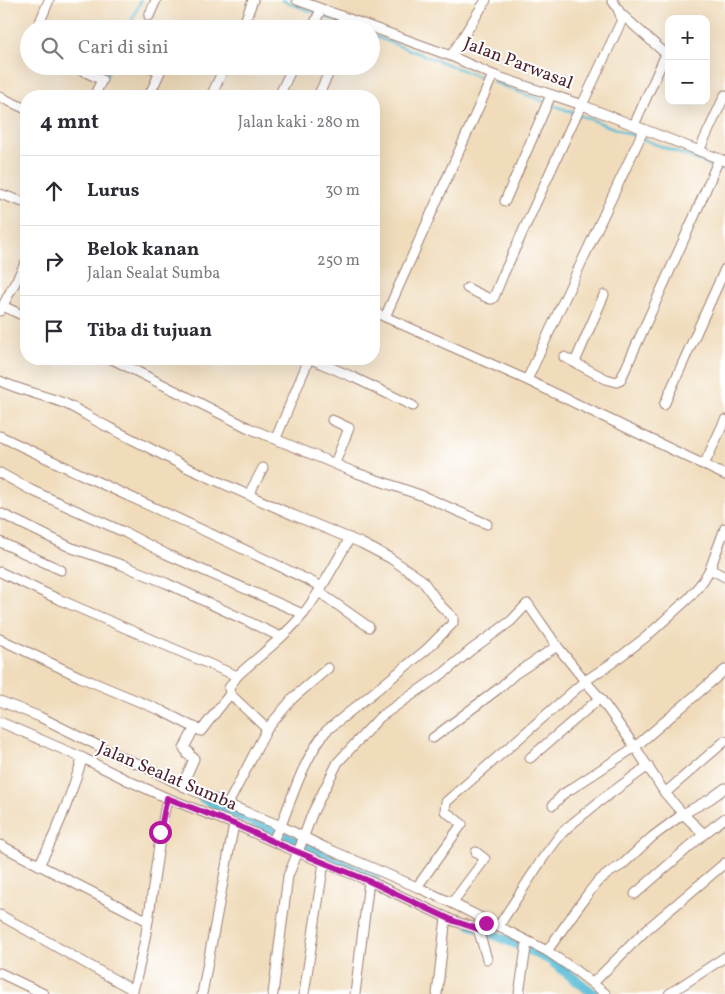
<!DOCTYPE html>
<html lang="id">
<meta charset="utf-8">
<style>
body{margin:0;font-family:Vollkorn,serif;background:#f2f2f3;color:#2b2b33}
.controls{position:absolute;right:15px;top:15px;display:grid;overflow:hidden;border-radius:10px;box-shadow:0 5px 20px #0002}
.controls button{width:45px;height:45px;display:grid;place-items:center;padding:0;border:0;border-bottom:1px solid #e1e1e2;background:#fff;color:#2b2b33;font:25px sans-serif}
.stop{position:absolute;width:15px;height:15px;margin:-11px;border:4px solid #b5179e;border-radius:50%;background:#fff}
.stop.end{background:#b5179e;border-color:#fff;box-shadow:0 1px 5px #0008}
.list{margin:0;padding:0;list-style:none}
h2{display:flex;justify-content:space-between;align-items:center;height:65px;margin:0;padding:0 20px;font-size:21px}
h2 small{font-size:16px;font-weight:400;color:#7c7c81}
.list li{display:grid;grid-template-columns:32px 1fr auto;gap:15px;align-items:center;box-sizing:border-box;height:70px;padding:0 20px;border-top:1px solid #e1e1e2}
.list b{display:block;font-size:19px;white-space:nowrap}
.list p{margin:0;font-size:16px;white-space:nowrap;color:#7c7c81}
.list em{font-size:16px;font-style:normal;color:#7c7c81}
.icon{flex:none;width:28px;height:28px;fill:none;stroke:currentColor;stroke-width:2;stroke-linecap:round;stroke-linejoin:round}
.map{position:relative;flex:none;width:725px;height:994px;overflow:hidden}
.search{position:absolute;background:#fff;box-shadow:0 5px 20px #0002;left:20px;top:20px;width:360px;height:55px;display:flex;align-items:center;gap:12px;box-sizing:border-box;padding:0 18px;border-radius:28px;color:#7c7c81;font-size:19px}
.panel{position:absolute;background:#fff;box-shadow:0 5px 20px #0002;left:20px;top:90px;width:360px;height:275px;border-radius:20px}
.map>svg:first-child{display:block}
</style>
<div class="map">
<svg width="725" height="994" viewBox="0 0 725 994">
<rect width="100%" height="100%" fill="#fff"/>
<filter id="ink" filterUnits="userSpaceOnUse"><feTurbulence type="fractalNoise" baseFrequency=".02" numOctaves="2"/><feDisplacementMap in="SourceGraphic" scale="10" xChannelSelector="R" yChannelSelector="G"/><feConvolveMatrix kernelMatrix="1 2 1 2 8 2 1 2 1" color-interpolation-filters="sRGB"/></filter>
<filter id="wash" filterUnits="userSpaceOnUse"><feTurbulence type="fractalNoise" baseFrequency=".0096" numOctaves="4" result="noise"/><feDisplacementMap in="SourceGraphic" scale="20" xChannelSelector="R" yChannelSelector="G"/><feGaussianBlur stdDeviation="1.12" result="paint"/><feColorMatrix in="noise" values="0 0 0 0 0 0 0 0 0 0 0 0 0 0 0 0 0 1.4 0 .05"/><feComposite in="paint" operator="in"/></filter>
<g filter="url(#wash)">
<rect width="100%" height="100%" fill="#f0dcbb"/>
<g fill="none" stroke-linecap="round" stroke-linejoin="round">
<g stroke="#58bcd6" stroke-width="2.5">
<path d="M 282,0 L 356,29"/>
<path d="M 128,29 L 141,0"/>
<path d="M 371,35 L 488,80"/>
<path d="M 105,79 L 111,66"/>
<path d="M 493,82 L 574,113"/>
<path d="M 579,115 L 637,137"/>
<path d="M 642,139 L 725,171"/>
</g>
<g stroke="#58bcd6" stroke-width="10">
<path d="M 202,798 L 375,879"/>
<path d="M 471,925 L 525,948 L 550,960 L 594,994"/>
</g>
</g>
</g>
<g filter="url(#ink)">
<g fill="none" stroke-linecap="round" stroke-linejoin="round">
<g stroke="#9d7e73" stroke-width="11">
<g id="minor">
<path d="M 297,0 L 451,56 L 493,75 L 582,105 L 725,161"/>
<path d="M 619,12 L 666,54 L 634,125"/>
<path d="M 149,16 L 156,0"/>
<path d="M 37,29 L 49,0"/>
<path d="M 242,29 L 253,0"/>
<path d="M 312,29 L 321,9"/>
<path d="M 451,56 L 486,0"/>
<path d="M 73,66 L 102,80 L 94,96"/>
<path d="M 148,66 L 160,72 L 149,96"/>
<path d="M 211,96 L 225,66"/>
<path d="M 279,96 L 293,66"/>
<path d="M 318,96 L 332,66"/>
<path d="M 0,97 L 26,109"/>
<path d="M 699,151 L 725,95"/>
<path d="M 0,194 L 26,203"/>
<path d="M 505,201 L 551,95"/>
<path d="M 467,288 L 490,299 L 492,299 L 494,297 L 503,275 L 573,122 L 582,105 L 621,22 C 622,14 617,7 612,0"/>
<path d="M 3,306 L 26,317"/>
<path d="M 0,311 L 26,262"/>
<path d="M 374,312 L 527,380 L 725,475"/>
<path d="M 385,317 L 493,75"/>
<path d="M 564,357 L 606,379 L 617,382 L 621,379 L 694,217 L 719,159"/>
<path d="M 112,359 L 249,428 L 354,472 L 423,496 L 487,524"/>
<path d="M 311,359 L 355,378 L 413,406"/>
<path d="M 575,362 L 604,295"/>
<path d="M 527,380 L 576,274 L 644,129"/>
<path d="M 0,381 C 21,391 44,395 66,404 C 81,411 95,421 110,428 C 136,441 161,454 186,467 L 293,515 L 361,543 L 390,558 L 422,580 L 440,605 L 453,618 L 453,623 L 426,650 L 326,731 C 305,758 294,791 282,823 C 279,830 275,835 273,841"/>
<path d="M 664,405 L 725,269"/>
<path d="M 332,420 L 347,427 L 349,428 L 335,463"/>
<path d="M 0,436 C 107,488 216,534 322,587"/>
<path d="M 276,438 L 309,359"/>
<path d="M 704,465 L 725,420"/>
<path d="M 0,473 L 31,490 L 126,533 L 166,554 L 303,614"/>
<path d="M 249,494 L 263,468"/>
<path d="M 0,513 L 72,548 L 122,565 L 166,583 L 281,637"/>
<path d="M 0,542 L 61,570"/>
<path d="M 710,569 L 725,528"/>
<path d="M 0,572 L 58,599 L 237,676 C 259,656 285,637 304,613 C 322,590 335,563 350,538"/>
<path d="M 319,592 L 369,627"/>
<path d="M 0,639 L 80,677 L 162,711 L 201,731 L 230,694"/>
<path d="M 237,676 L 229,688 L 230,694 L 267,729"/>
<path d="M 0,701 L 40,717 L 123,758 L 141,765 L 187,788 L 281,826 L 326,848 L 417,887 L 452,903 L 547,951 L 575,970 L 606,994"/>
<path d="M 0,722 L 83,758 L 129,781 L 167,798 L 234,824 L 283,846 L 369,881 L 454,921 L 478,929"/>
<path d="M 433,738 L 498,689 L 515,674 L 557,646"/>
<path d="M 530,758 L 600,698"/>
<path d="M 182,786 L 194,759 L 194,758 L 188,755 L 189,752 L 185,750 L 184,748 L 195,727"/>
<path d="M 665,793 L 725,741"/>
<path d="M 228,804 L 267,729 L 293,698 L 328,668"/>
<path d="M 553,805 L 563,794 L 571,789 L 635,747 L 725,670"/>
<path d="M 0,845 L 148,921"/>
<path d="M 39,865 C 50,845 59,825 67,803 C 73,789 77,773 83,758"/>
<path d="M 417,887 L 462,824 L 445,811 L 446,802 L 585,681 L 612,663 L 646,637 L 689,598 L 703,581 L 710,569 L 725,577"/>
<path d="M 635,894 L 704,834 L 725,818"/>
<path d="M 452,903 L 485,859 L 476,852"/>
<path d="M 0,915 L 133,990"/>
<path d="M 498,927 L 543,858 L 561,834 L 568,827 L 600,801 L 648,766"/>
<path d="M 478,929 L 487,959"/>
<path d="M 547,951 L 584,899 L 597,882 L 610,872 L 622,865 L 652,837 L 683,814 L 710,799 L 725,788"/>
<path d="M 0,973 L 44,994"/>
<path d="M 593,983 L 646,930 L 725,863"/>
<path d="M 132,994 C 151,930 154,863 167,798"/>
<path d="M 202,994 L 234,824"/>
<path d="M 273,994 L 288,876 L 300,847 L 312,814 L 338,762 L 380,717 L 445,672 L 471,650 L 511,621 L 527,604 L 528,604 L 530,607 L 557,646 L 585,681 L 600,698 L 635,747 L 665,793 L 683,814 L 704,834"/>
<path d="M 304,994 L 324,862"/>
<path d="M 355,994 L 369,881"/>
<path d="M 437,994 L 446,917"/>
<path d="M 519,994 L 527,942"/>
<path d="M 669,994 L 725,957"/>
</g>
</g>
<use href="#minor" stroke="#fff" stroke-width="9"/>
</g>
</g>
<g fill="none" stroke-linecap="round" stroke-linejoin="round" filter="url(#ink)">
<path stroke="#b5179e" stroke-width="6" d="M 160,832 L 167,798 L 234,824 L 283,846 L 369,881 L 454,921 L 478,929 L 486,923"/>
</g>
<g text-anchor="middle" dominant-baseline="central" stroke-width="4" stroke-linejoin="round" paint-order="stroke">
<g font-size="18" fill="#4a1f2b" stroke="#fff">
<text transform="translate(518 64) rotate(21)">Jalan Parwasal</text>
<text transform="translate(167 777) rotate(23)">Jalan Sealat Sumba</text>
</g>
</g>
</svg>
<div class="controls">
<button>+</button>
<button>−</button>
</div>
<div class="stop" style="left:160px;top:832px"></div>
<div class="stop end" style="left:486px;top:923px"></div>
<div class="search"><svg class="icon" aria-label="search" viewBox="0 0 24 24"><circle cx="10" cy="10" r="6"/><path d="M15 15l6 6"/></svg>Cari di sini</div>
<section class="panel">
<h2>4 mnt<small>Jalan kaki · 280 m</small></h2>
<ul class="list">
<li><svg class="icon" aria-label="ahead" viewBox="0 0 24 24"><path d="M12 20V5M6 11l6-6 6 6"/></svg><div><b>Lurus</b></div><em>30 m</em></li>
<li><svg class="icon" aria-label="right" viewBox="0 0 24 24"><path d="M7 20v-9h11M14 6l5 5-5 5"/></svg><div><b>Belok kanan</b><p>Jalan Sealat Sumba</p></div><em>250 m</em></li>
<li><svg class="icon" aria-label="arrive" viewBox="0 0 24 24"><path d="M6 21V4h12l-3 4 3 4H6"/></svg><div><b>Tiba di tujuan</b></div></li>
</ul>
</section>
</div>
